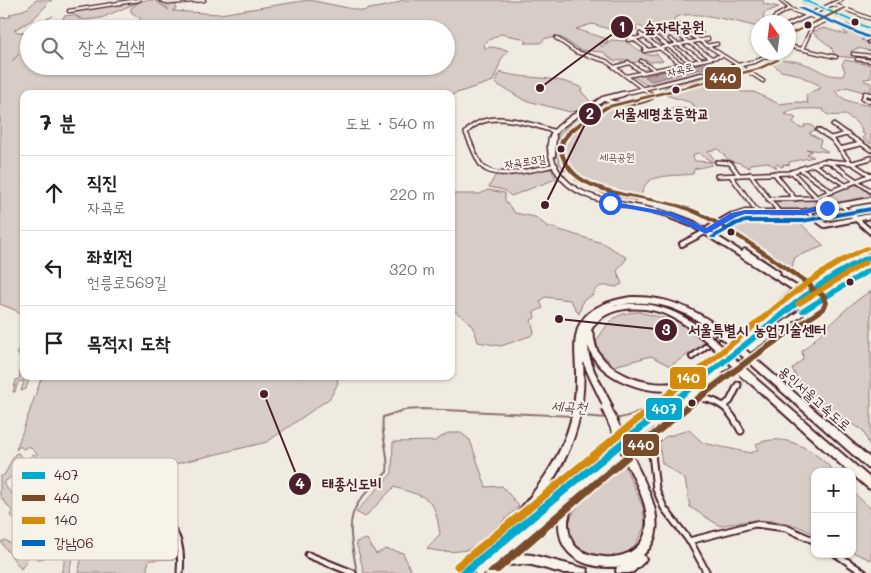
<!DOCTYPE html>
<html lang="ko">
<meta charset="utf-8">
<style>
body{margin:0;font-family:Mali,"Poor Story",sans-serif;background:#f6f6f6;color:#202124}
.controls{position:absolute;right:15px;bottom:15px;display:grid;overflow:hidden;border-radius:10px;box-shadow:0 1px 4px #0004}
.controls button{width:45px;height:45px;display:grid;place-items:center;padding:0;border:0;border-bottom:1px solid #e0e0e0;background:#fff;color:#202124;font:25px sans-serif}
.compass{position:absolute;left:751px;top:15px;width:45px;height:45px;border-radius:50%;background:#fff;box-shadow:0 1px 4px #0004;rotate:346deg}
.stop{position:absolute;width:15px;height:15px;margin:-11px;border:4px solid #2563eb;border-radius:50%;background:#fff}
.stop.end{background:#2563eb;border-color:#fff;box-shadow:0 1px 5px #0008}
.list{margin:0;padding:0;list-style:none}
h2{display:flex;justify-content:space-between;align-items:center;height:65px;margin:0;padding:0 20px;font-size:21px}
h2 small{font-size:16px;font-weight:400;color:#757577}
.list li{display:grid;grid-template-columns:32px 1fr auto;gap:15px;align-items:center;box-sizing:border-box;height:75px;padding:0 20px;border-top:1px solid #e0e0e0}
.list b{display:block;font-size:19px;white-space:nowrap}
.list p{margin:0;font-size:16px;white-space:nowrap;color:#757577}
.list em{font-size:16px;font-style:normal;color:#757577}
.icon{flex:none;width:28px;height:28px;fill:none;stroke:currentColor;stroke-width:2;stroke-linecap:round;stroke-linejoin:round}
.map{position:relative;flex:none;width:871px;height:573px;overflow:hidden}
.search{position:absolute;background:#fff;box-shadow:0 1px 4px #0004;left:20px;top:20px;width:435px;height:55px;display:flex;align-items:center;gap:12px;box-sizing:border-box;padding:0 18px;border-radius:28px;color:#757577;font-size:19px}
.panel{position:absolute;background:#fff;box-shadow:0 1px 4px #0004;left:20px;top:90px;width:435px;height:290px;border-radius:10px}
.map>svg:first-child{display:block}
</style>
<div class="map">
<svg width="871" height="573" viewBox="0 0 871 573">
<rect width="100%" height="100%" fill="#f0ebe0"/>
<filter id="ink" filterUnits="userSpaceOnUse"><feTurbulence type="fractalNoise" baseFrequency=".02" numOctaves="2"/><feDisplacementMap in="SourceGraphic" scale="10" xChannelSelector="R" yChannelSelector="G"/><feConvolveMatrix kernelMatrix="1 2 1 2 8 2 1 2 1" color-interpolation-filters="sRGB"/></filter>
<g filter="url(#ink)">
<g fill="#d8cdc6" stroke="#917678">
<path d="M 36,0 L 52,0 L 32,20 L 14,30 L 20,33 L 29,31 L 29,66 L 446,66 L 446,29 L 129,29 L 138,26 L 141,22 L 140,18 L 131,12 L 131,8 L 141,1 L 101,18 L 84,20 L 74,15 L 81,20 L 74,29 L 54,29 L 63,21 L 64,16 L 73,15 L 73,11 L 148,0 L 154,0 L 169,10 L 166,6 L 156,0 L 176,5 L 176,9 L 172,11 L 220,14 L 309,0 L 363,11 C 377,6 389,8 402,0 L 763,0 L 764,4 L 779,7 L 764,13 L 763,20 L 758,22 L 758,27 C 740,23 688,7 673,19 L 682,24 L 697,27 C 684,29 678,22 666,24 L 672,33 L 664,37 L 656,35 L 659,34 L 659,32 L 647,31 L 640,26 L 636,27 L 637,30 L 612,30 L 592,24 L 576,29 L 607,39 L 608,42 L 600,44 L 602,47 L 611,40 L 625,41 L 647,55 L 657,54 L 663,61 L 651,62 L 646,60 L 631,63 L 625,60 L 614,61 L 603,52 L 580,50 L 562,38 L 546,38 L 540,43 L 524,43 L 527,42 L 522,38 L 500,34 L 484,43 L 485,48 L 492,47 L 507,50 L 508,52 L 502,58 L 493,81 L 451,95 L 24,94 L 24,319 L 15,310 L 0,304 L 0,18 L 11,17 L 9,15 L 28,8 Z"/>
<path d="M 847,24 L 869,37 L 861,40 L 871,43 L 871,51 L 858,48 L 851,51 L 854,58 L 835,56 L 831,47 L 812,32 L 824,28 L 847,35 L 840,25 Z"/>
<path d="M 701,60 L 714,69 L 646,85 L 633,76 Z"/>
<path d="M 774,60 C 783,61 794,60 802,63 C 818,67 823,77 843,76 L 845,71 L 842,64 L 845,60 L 871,65 L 871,78 L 864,79 L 865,81 L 871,83 L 871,90 L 867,93 L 847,87 L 835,91 C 845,103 856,103 871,106 L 871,144 L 862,138 L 865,135 L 861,132 L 862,130 L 855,121 L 845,115 C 837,115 825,118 823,109 C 811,109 795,107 785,114 L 796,118 L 793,122 L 800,128 L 805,127 L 804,125 L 812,125 L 815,130 L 809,133 L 821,140 L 819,146 L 828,152 L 806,149 L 812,151 L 807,154 L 814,157 L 789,162 L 790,165 L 782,164 L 784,166 L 781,167 L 777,164 L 775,165 L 777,168 L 767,162 L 750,164 L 750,168 L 737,162 L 731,162 L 718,149 L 708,151 L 716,162 L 710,161 L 699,153 L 694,154 L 693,157 L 695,161 L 711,162 L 712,165 L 694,169 L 693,174 C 681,176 652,174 646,184 C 642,189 642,198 637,201 L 602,193 L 575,180 L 573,172 L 564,170 C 544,140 560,134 580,115 L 573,111 L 570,112 L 524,100 L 495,83 L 501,71 L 503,73 C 531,80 555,75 582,88 L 581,91 L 590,101 L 584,105 L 591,108 L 603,101 L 625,112 L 640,113 L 654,110 L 662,111 L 677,108 L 693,109 L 695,106 L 689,102 L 662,94 L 665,87 L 670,85 L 704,77 L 719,80 L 742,92 L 754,92 L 779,104 L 796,102 L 808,103 L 806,96 L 813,91 L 821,88 L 819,85 L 796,74 L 781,71 L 769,61 Z"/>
<path d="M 550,167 L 556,179 L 511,196 L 504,190 L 489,187 L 496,174 L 506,177 Z"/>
<path d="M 855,185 L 862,186 L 871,196 L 829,204 L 821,197 Z"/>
<path d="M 488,190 L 505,193 L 505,201 L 515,213 L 535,217 L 547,226 L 605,244 L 627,258 L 617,271 L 622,284 L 616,287 C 606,285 596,284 593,295 L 583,300 L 579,314 L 570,300 L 545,297 L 540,302 L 543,308 L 534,312 L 535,318 L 531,320 L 534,333 L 530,336 L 501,346 L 478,342 C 474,324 466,318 451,309 L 451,194 L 480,194 Z"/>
<path d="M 813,200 L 820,206 L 801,210 L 782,210 L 775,204 L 776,202 Z"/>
<path d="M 771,214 L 792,215 L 824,246 L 795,257 L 792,267 L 785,272 C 771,268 762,260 757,247 L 735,236 L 723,227 C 739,218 753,215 771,214 Z"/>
<path d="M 871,291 L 871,449 L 863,430 L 842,419 L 839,425 L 825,418 L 809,403 L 820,403 L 804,390 L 792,369 L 803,359 L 802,351 C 825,331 845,306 871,291 Z"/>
<path d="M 639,312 L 679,322 L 706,343 L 670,366 L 651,356 L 614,366 L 599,351 L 596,342 C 609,321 613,313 639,312 Z"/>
<path d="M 24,345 L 24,376 L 30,376 L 26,389 L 21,391 L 24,381 L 18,382 L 15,392 L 13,392 L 16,380 L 19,379 L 22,359 L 16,352 Z"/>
<path d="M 42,376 L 337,376 L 338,383 L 330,398 L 267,442 L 121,477 L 90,494 L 97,495 L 99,504 L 92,508 L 96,513 L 144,519 L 80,527 C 71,523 63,504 63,495 L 33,462 L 39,456 L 29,446 L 23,449 L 20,446 L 16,450 Z"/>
<path d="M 689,430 L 703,443 L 751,453 L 758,449 L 756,444 C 786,431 814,450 835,472 L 815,472 L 815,535 C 786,516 752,519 720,526 L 690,507 L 685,479 L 662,463 L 659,443 L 665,437 Z"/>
<path d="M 448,433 L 461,433 L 470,440 L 486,487 L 502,486 L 519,506 C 510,515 476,547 466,550 C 456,552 437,553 427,548 L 440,534 C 434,495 430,499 394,487 L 365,517 L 356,512 L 392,473 L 393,442 L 435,441 Z"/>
<path d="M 18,453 L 24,461 L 34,454 L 37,457 L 3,483 L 28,515 C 37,509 45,500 58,503 L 63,514 L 60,518 L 58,517 L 59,509 L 57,506 C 40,504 34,527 17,523 L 11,515 L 12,511 L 0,496 L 0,477 L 5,474 L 15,454 Z"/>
<path d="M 624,464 L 643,507 L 645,526 L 633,549 L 619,560 L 586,558 C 578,549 569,540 569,528 C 567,507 609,477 624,464 Z"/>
<path d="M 852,491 L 871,509 L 871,560 L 852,552 Z"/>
<path d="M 163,528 L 170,537 L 176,559 L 149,560 L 146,573 L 78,573 L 86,540 Z"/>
<path d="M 367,539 L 376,554 L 386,549 L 403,553 L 412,573 L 364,573 L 356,542 Z"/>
<path d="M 5,540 L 11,544 L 12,549 L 18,547 L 29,550 L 26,562 L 21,569 L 1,542 Z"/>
<path d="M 67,545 L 70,545 L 72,558 L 69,573 L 61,573 L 64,564 L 64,556 C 53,549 46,560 37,559 L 42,550 Z"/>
</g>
<path fill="#b7a4a2" stroke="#8b6f72" d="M 702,63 L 709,67 L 651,81 L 644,76 Z"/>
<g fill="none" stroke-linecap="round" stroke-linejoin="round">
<g stroke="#8b6f72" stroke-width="1">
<path d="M 32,29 L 31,27 L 53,16"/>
<path d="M 12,61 L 29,44"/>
<path d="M 795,286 L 832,263 L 871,246"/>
<path d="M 733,340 L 792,288"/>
<path d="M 693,373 L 719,352"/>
</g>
<g stroke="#8b6f72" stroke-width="2">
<path d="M 683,381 L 694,372"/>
<path d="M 580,416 L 608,418"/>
<path d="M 614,419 C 636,416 656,404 672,390"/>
<path d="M 357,573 C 347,517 344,512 387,472 C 390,453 380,436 383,417 L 404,410 L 422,409 L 573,416"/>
</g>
<path stroke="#cfc2bc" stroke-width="4" stroke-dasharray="4 2" stroke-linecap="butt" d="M 578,115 L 591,107"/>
<g stroke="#4a1f2b" stroke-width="5">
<g id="street-far3">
<path d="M 161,0 L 170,3 L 204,0"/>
<path d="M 780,0 L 791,9"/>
<path d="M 832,4 L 871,19"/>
<path d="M 69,11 L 139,0"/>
<path d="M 772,22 L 776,16 L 789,9 L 825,21 L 812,27 L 802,49"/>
<path d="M 675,25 L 763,81"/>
<path d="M 674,32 L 710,57"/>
<path d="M 674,32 L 692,29"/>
<path d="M 650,33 L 689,61"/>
<path d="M 640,34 L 680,63"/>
<path d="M 691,35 L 701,33"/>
<path d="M 630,36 L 648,50"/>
<path d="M 556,38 L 576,52 L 606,61 L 651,95"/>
<path d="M 670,39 L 700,59"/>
<path d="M 628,40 L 653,35"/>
<path d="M 869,42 L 871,42"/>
<path d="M 707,46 L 717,44"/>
<path d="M 788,46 L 836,57"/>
<path d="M 644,51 L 708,39"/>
<path d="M 853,54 L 871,56"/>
<path d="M 857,59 L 871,61"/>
<path d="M 641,61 L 654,69"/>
<path d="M 628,62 L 642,72"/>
<path d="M 615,67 L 629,63"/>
<path d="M 627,76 L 721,56"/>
<path d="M 864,95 L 865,93 L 871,95"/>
</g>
</g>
<g stroke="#4a1f2b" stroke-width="6">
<g id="street-far2">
<path d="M 865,94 L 863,99 L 871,101"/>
<path d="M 868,94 L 871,95"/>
<path d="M 603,99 C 618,106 637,104 652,97 L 651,94"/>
<path d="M 833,125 L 871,150"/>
<path d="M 818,130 L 832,139 L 850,162 L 870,175"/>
<path d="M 556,132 C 530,124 486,107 466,133 C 471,143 475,156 481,165 C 494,182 538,168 556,165"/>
<path d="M 831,138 L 847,134"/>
<path d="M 840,149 L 860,144"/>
<path d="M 828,161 L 871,191"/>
<path d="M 717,162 L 730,163 L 739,175"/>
<path d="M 814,165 L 847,186"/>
<path d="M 800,169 L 832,192"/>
<path d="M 792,172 L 827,208"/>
<path d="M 774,173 L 795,199"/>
<path d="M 750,174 L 779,212"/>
<path d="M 717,176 L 789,173 L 823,161 L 853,163 L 871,158"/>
<path d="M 731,176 L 757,211"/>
<path d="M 768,199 L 815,198 L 871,175"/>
<path d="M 841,205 L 854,217"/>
<path d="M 807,211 L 813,217"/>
<path d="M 866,217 L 871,216"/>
</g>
</g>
<g stroke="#4a1f2b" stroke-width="8">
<g id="street-far1">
<path d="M 812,216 L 825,225 L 871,216"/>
<path d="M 853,216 L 871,232"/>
<path d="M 682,244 L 707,231"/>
<path d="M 692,357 L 724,332 L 727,327"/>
</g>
</g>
<g stroke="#4a1f2b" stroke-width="9">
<g id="street">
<path d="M 701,398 C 723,401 731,412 741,431"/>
<path d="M 725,405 L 730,401 L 738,385"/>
<path d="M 657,422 L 652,454 L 656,489 L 664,508 L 691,543 L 707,573"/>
<path d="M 642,433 L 651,448"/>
<path d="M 110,508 L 130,513 L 148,510 C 176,526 183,541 180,573"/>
<path d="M 689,541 L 755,524 L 786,528 L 815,541"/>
<path d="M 836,554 L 864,573"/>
<path d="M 308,555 L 353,573"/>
</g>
</g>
<g stroke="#4a1f2b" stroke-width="5.5">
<g id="secondary-far2">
<path d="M 788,25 L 841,0"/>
<path d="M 618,95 L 756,61 L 774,52"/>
</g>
</g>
<g stroke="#4a1f2b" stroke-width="7">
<g id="secondary-far1">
<path d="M 591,107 L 603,99 L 623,94"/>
<path d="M 577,114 C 558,128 544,133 552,159 C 567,209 636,201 675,217"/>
<path d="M 553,155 L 554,136"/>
<path d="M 730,217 L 745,212 L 801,212 L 871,200"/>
</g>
</g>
<g stroke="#4a1f2b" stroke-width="9">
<g id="secondary">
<path d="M 672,216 L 693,224 L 817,302"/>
<path d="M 709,229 L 732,216"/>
<path d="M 745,252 L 777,273"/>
</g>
</g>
<g stroke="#4a1f2b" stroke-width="5.5">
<path id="primary-far2" d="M 803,0 L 871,29"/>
</g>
<g stroke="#4a1f2b" stroke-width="9">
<g id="primary-far1">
<path d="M 709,373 L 831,278 L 871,256"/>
<path d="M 716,373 L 822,298 L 871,269"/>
</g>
</g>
<g stroke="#4a1f2b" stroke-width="11">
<g id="primary">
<path d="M 586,480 L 655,421 L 718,372"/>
<path d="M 502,542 L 701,378"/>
<path d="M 464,573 L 489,553"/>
<path d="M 479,573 L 577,487"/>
</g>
</g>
<g stroke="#4a1f2b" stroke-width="4">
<g id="highway">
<path d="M 631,297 C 667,296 693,308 722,329 L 723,331 L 722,333 L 719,334 L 716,333 C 685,310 654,296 615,306 L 613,306 C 653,298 682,312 712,337 L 713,339 L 712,341 L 709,342 L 706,341 C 695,332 684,323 672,317 C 647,305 606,303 591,330 C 595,337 594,345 598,352 C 614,377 651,388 679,382 C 690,379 700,372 711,368 L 714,369 L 715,371 L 714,373 C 701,380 688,387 674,390 C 647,394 608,381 593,357 C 591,354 590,350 588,346 L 589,356 L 594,371 L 612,406 L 611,409 L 608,410 L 605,409 L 590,378 L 583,362 C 589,449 544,498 489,558 L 486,560 L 483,558 L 481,555 L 483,552 C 521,508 565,465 574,405 C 576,395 576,384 576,374 C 576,357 572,338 581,322 C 592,305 613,300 631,297 Z"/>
<path d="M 763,367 L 766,368 L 871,459 L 871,469 L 868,468 L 760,372 L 759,370 L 760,368 Z"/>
<path d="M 752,377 L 755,378 L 871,479 L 871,489 L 868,488 L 852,474 L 852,472 L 849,472 L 749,382 L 748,380 L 749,378 Z"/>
<path d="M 633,463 L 636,464 C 649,491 671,530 643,555 L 644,556 L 646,559 L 644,562 L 633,572 L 629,573 L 617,573 L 616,571 L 617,567 L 622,566 C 599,569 572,565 562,542 C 559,533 558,524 560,515 C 564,500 575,488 584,476 L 587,475 L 590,476 L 592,479 C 585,494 569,504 568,522 C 568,530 570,541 576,547 C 584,554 594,556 604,557 C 628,559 647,546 647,521 C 647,502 636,484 629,467 L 630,464 Z"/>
<path d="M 521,554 L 532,555 L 583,568 L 587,569 L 588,573 L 562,573 L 532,565 L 521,564 L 509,565 L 497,569 L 488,573 L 477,573 L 476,571 L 477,567 C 492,560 505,556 521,554 Z"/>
</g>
</g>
<use href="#street-far3" stroke="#f7f3e8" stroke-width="2.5"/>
<use href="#street-far2" stroke="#f7f3e8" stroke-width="3"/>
<use href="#street-far1" stroke="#f7f3e8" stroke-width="4"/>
<use href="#street" stroke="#f7f3e8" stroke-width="5"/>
<use href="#secondary-far2" stroke="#f7f3e8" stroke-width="3"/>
<use href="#secondary-far1" stroke="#f7f3e8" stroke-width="4"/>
<use href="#secondary" stroke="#f7f3e8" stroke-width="5"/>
<use href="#primary-far2" stroke="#f7f3e8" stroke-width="3"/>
<use href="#primary-far1" stroke="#f7f3e8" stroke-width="5.5"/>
<use href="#primary" stroke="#f7f3e8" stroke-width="8"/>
<use href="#highway" fill="#f7f3e8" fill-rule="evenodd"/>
<g stroke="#4a1f2b" stroke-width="11" stroke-linecap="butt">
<g id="highway-bridge-far1">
<path d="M 719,331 L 763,370"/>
<path d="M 709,339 L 745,373"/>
</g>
</g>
<g stroke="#4a1f2b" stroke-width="12" stroke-linecap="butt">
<g id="highway-bridge">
<path d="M 743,372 L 752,380"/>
<path d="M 606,407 L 633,467"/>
</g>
</g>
<use href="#highway-bridge-far1" stroke="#f7f3e8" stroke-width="7"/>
<use href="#highway-bridge" stroke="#f7f3e8" stroke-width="9"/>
<g stroke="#f7f3e8" stroke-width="4">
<g id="bus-1">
<path d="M 801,0 L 806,0 L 871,28 L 871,30 Z"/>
<path d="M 871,254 L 871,259 C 819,284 778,323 733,358 C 644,428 558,501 471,573 L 459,573 L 461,570 C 552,496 642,421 735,349 C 776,317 822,272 871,254 Z"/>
<path d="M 869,267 L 871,267 L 871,272 L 805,313 L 801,313 L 800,311 L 801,309 Z"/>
</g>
</g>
<g stroke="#f7f3e8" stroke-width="4">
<g id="bus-2">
<path d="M 844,7 L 847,8 L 793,34 L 790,33 Z"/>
<path d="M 777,59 L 780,60 L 759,70 L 609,108 L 598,115 L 594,114 L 605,106 L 757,68 Z"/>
<path d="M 581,121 L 585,121 L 585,122 C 568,137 554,143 572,168 C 591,194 657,196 688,207 C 703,212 716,220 729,228 C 757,245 784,264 811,282 L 815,288 L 826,294 L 829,303 L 825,311 C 780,341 735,373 693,407 C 627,460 563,517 499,573 L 487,573 L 489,570 C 554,514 620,457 687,403 C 730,369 775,338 821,307 L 823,303 L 821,297 L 811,292 L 807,286 C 768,260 731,229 688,211 C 655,196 591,200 568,170 C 566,167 564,163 562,160 C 552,141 567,130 581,121 Z"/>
</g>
</g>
<g stroke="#f7f3e8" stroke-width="4">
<g id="bus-3">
<path d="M 867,246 L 870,248 L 869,249 C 814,276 772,315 725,353 C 636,424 549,497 461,569 L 458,571 L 455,569 L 453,566 L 455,563 C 548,488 640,412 733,339 C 773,307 819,264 867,246 Z"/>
<path d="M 864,260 L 866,260 L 869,262 L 868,264 L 800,306 L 796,306 L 795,304 L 796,302 Z"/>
</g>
</g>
<g stroke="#f7f3e8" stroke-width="4">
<g id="bus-4">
<path d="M 800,7 L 869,36 L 870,37 L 867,38 L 799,9 L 798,8 Z"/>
<path d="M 871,207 L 871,211 L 802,223 L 746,223 L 738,225 L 715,238 L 711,238 L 710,237 L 734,222 L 746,219 L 802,219 Z"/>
</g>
</g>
<use href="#bus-1" fill="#00a9ce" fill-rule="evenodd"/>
<use href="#bus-2" fill="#7a4b2a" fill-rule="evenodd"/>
<use href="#bus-3" fill="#d48b09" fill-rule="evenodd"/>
<use href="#bus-4" fill="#0065bd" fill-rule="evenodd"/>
</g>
</g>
<path fill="#2563eb" d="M 610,201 L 673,213 L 706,228 L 731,213 L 745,210 L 801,210 L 827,206 L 831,208 L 801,215 L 745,214 L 736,217 L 706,234 L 669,216 L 608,205 L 607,203 Z"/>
<g fill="#4a1f2b" stroke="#f7f3e8" stroke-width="2">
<circle cx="855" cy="22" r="4.5"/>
<circle cx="808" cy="25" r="4.5"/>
<circle cx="676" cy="90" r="4.5"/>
<circle cx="561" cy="149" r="4.5"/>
<circle cx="731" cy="232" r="4.5"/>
<circle cx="850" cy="282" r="4.5"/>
<circle cx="692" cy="403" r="4.5"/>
</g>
<g text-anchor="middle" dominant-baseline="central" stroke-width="4" stroke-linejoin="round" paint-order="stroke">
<g font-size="11" fill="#4a1f2b" stroke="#f7f3e8">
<text transform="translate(680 69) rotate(-14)">자곡로</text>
<text transform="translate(525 161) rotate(-8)">자곡로3길</text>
</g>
<g font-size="11" fill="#6e4a52" stroke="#f7f3e8">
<text x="617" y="156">세곡공원</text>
</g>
<g font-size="14" fill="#4a1f2b" stroke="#f7f3e8">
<text transform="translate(815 398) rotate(41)">용인서울고속도로</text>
</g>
<g font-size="15" font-style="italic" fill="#704e55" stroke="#f7f3e8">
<text transform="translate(569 406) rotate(3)">세곡천</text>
</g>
</g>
<rect x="12" y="458" width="166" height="102" rx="8" fill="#f7f3e8" stroke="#c3b3af" stroke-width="1"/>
<rect x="22" y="472" width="23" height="7" fill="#00a9ce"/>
<rect x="22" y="495" width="23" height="6" fill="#7a4b2a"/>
<rect x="22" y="517" width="23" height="7" fill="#d48b09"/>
<rect x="22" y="540" width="23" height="6" fill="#0065bd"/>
<g font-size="14" fill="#4a1f2b">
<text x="54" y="480">407</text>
<text x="54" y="503">440</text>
<text x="54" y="525">140</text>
<text x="54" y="548">강남06</text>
</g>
<path fill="none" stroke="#4a1f2b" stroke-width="2" d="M540 88L622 27M545 205L590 114M559 319L666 330M264 394L300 484"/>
<g fill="#4a1f2b" stroke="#f7f3e8" stroke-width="2">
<circle cx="540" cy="88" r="5"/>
<circle cx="545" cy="205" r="5"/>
<circle cx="559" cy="319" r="5"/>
<circle cx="264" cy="394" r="5"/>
<circle cx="622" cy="27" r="12"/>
<circle cx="590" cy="114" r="12"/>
<circle cx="666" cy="330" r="12"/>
<circle cx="300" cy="484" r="12"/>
</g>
<g font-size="15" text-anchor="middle" font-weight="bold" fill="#fff">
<text x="622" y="32">1</text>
<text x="590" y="119">2</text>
<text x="666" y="335">3</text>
<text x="300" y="489">4</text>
</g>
<g font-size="15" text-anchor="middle" font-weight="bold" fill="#4a1f2b" stroke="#f7f3e8" stroke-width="4" stroke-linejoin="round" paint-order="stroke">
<text x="674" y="32">숲자락공원</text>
<text x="661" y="119">서울세명초등학교</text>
<text x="757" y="335">서울특별시 농업기술센터</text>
<text x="352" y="489">태종신도비</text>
</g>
<g stroke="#f7f3e8" stroke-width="2">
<rect x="704" y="66" width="38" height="24" rx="5" fill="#7a4b2a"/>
<rect x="669" y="366" width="38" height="24" rx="5" fill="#d48b09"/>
<rect x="645" y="397" width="38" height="24" rx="5" fill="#00a9ce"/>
<rect x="622" y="433" width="38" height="24" rx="5" fill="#7a4b2a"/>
</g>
<g font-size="14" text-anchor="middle" font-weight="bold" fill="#fff">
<text x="723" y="83">440</text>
<text x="688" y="383">140</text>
<text x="664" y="414">407</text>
<text x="641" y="450">440</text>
</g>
</svg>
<div class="controls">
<button>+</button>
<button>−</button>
</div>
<svg class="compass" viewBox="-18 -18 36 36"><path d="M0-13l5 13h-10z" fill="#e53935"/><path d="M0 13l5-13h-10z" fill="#757577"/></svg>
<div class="stop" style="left:610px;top:203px"></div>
<div class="stop end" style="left:827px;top:208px"></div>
<div class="search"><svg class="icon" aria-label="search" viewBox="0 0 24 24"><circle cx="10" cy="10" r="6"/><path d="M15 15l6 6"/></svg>장소 검색</div>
<section class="panel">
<h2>7 분<small>도보 · 540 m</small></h2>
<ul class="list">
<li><svg class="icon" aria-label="ahead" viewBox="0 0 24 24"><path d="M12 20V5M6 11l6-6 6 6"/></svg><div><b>직진</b><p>자곡로</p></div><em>220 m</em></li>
<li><svg class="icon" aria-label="left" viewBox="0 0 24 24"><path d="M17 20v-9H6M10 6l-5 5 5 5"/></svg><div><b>좌회전</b><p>헌릉로569길</p></div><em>320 m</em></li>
<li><svg class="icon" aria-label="arrive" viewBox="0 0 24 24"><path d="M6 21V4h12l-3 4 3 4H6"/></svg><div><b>목적지 도착</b></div></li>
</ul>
</section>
</div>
